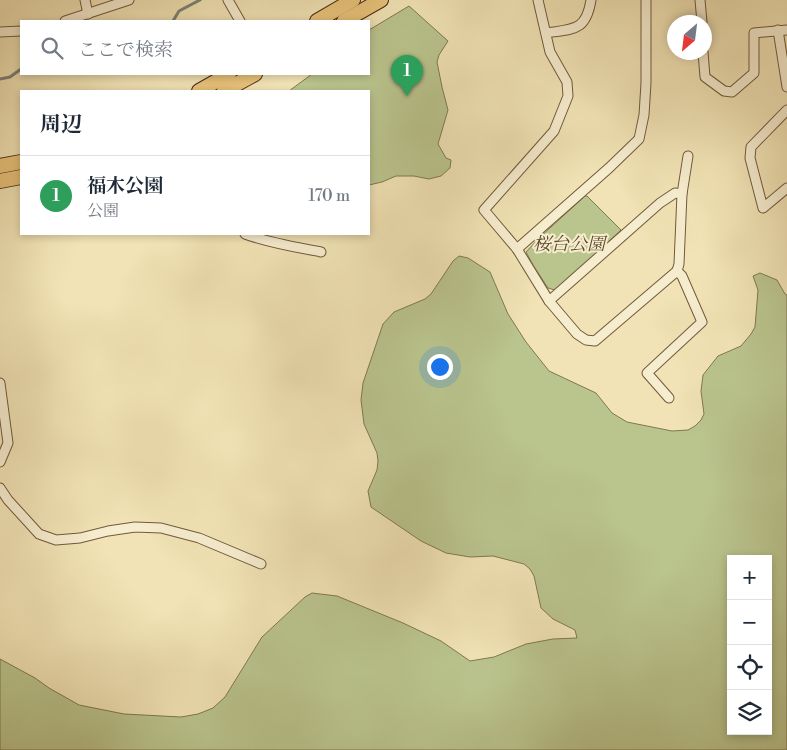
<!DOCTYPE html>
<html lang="ja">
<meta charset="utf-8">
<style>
body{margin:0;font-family:"Libre Bodoni","Noto Serif JP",serif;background:#f2f2f3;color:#1f2937}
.controls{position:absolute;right:15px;bottom:15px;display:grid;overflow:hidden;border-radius:0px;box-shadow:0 2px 8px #0003}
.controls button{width:45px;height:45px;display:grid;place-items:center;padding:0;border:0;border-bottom:1px solid #e0e1e3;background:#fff;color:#1f2937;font:25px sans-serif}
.compass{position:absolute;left:667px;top:15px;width:45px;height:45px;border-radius:50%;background:#fff;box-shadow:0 2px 8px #0003;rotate:208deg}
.you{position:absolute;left:439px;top:366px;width:18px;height:18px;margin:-12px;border:4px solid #fff;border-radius:50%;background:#1a73e8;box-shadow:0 0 0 8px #1a73e833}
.badge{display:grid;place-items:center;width:32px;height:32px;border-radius:50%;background:#8f2418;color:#fff;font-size:16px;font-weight:700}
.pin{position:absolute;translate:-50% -41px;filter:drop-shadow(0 1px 2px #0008)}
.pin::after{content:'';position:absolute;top:26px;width:18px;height:15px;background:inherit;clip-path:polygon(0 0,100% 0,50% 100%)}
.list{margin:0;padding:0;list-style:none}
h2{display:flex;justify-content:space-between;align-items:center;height:65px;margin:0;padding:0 20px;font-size:21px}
h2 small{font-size:16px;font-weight:400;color:#747a83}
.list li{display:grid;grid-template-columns:32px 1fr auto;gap:15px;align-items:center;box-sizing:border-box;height:80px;padding:0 20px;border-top:1px solid #e0e1e3}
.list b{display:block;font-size:19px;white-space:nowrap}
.list p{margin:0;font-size:16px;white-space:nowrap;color:#747a83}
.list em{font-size:16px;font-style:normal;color:#747a83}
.icon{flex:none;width:28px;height:28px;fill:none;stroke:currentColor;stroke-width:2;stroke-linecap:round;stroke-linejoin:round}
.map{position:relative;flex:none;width:787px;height:750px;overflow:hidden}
.search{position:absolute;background:#fff;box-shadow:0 2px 8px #0003;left:20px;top:20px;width:350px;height:55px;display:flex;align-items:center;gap:12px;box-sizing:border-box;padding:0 18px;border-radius:0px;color:#747a83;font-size:19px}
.panel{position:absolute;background:#fff;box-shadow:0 2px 8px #0003;left:20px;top:90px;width:350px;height:145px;border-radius:0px}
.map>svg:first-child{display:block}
</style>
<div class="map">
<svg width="787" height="750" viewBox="0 0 787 750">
<rect width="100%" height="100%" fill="#f1e3b5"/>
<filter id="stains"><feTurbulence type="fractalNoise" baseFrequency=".004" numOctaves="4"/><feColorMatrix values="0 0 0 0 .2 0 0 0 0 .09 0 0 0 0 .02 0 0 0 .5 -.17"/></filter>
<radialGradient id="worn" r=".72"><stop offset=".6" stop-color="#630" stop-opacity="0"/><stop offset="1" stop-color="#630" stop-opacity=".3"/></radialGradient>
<g fill="#bac48d" stroke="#807850" fill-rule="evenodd">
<path d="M 409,6 L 448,41 L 439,55 L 437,62 L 442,87 L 448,110 L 438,144 L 446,158 L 451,160 L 450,168 L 441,176 L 429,179 L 414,176 L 396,176 L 382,182 L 369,185 L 369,91 L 289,91 L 312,74 L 369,74 L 369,30 Z"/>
<path d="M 585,196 L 587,196 L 621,230 L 579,269 L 555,290 L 548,288 L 533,265 L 526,252 L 539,238 Z"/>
<path d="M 459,256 L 468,258 L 490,272 L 508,314 L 526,342 L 549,371 L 596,393 L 612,413 L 627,422 L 672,431 L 688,430 L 695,426 L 701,420 L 704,414 L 701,391 L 703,375 L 718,356 L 741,346 L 751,334 L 755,327 L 758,290 L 753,276 L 760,273 L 777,280 L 785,294 L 787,295 L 787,750 L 0,750 L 0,659 L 35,678 L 49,688 L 79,705 L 124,714 L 181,717 L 198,714 L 213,708 L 225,697 L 262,637 L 305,597 L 312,593 L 337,596 L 403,623 L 441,641 L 470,661 L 494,657 L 526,644 L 553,639 L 577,638 L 575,630 L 553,619 L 541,608 L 534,576 L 530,569 L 524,564 L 493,556 L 470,557 L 446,553 L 421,541 L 371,507 L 368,491 L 377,470 L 378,461 L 377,453 L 364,424 L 361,400 L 363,383 L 383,324 L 394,312 L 425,299 L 431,294 L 453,261 ZM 731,559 L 768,559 L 768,731 L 731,731 Z"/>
</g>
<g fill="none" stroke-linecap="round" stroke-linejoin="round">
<g stroke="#7b8276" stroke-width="3">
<path d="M 173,21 L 179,11 L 200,0"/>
<path d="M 0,79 L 10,77 L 21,69"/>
</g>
<g stroke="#72593c" stroke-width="11">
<g id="street">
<path d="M 85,0 L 88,14"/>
<path d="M 228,0 L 240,21"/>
<path d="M 538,0 L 550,52 L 567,82 L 568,96 L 554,131 L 484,210 L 517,249 L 549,301 L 577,334 L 586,340 L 595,341 L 677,271 L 682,276 L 702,322 L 647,373 L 669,398"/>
<path d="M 700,0 L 702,22"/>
<path d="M 65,21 L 129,0"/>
<path d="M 778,30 L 787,87"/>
<path d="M 0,32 L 21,31"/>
<path d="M 546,33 C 574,29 586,31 591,0"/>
<path d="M 703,52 L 705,77 L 724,91 L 732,92 L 754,73 L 754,33 L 787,30"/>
<path d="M 787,110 L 751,147 L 750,158 L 763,208 L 787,188"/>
<path d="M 682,194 L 688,156"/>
<path d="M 245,234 C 269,243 295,247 321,252"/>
<path d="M 517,249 L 609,168 L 639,139 L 644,115 L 646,83 L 646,0"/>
<path d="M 549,301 L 660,203 L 675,193 L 682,194 L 679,264 L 677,271"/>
<path d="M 0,383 L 8,443 L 0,462"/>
<path d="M 0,488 L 8,500 L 39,534 L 56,540 L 80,538 L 108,531 L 135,527 L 161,528 L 199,538 L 261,564"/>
</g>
</g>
<g stroke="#472b14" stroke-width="16">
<g id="primary">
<path d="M 317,21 L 353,0"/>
<path d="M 344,21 L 381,0"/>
<path d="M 199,91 L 229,74"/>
<path d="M 224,91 L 255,74"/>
<path d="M 0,166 L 21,162"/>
<path d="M 0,181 L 21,177"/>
</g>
</g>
<use href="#street" stroke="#f6edcf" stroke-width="9"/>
<use href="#primary" stroke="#e8c27a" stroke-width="14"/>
</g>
<g text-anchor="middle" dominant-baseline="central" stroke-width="4" stroke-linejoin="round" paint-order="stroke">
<g font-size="18" font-style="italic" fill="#5e4a2c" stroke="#f6edcf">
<text x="569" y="244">桜台公園</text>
</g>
</g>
<rect width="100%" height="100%" filter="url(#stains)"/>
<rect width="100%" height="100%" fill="url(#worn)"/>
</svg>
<div class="controls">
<button>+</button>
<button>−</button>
<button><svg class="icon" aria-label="locate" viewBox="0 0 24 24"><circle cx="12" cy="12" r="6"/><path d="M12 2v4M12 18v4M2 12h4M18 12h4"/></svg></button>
<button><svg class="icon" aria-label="layers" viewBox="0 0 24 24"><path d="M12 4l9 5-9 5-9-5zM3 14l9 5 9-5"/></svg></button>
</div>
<svg class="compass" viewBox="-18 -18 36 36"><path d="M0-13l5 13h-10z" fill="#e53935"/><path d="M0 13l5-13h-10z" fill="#747a83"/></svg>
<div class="you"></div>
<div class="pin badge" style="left:407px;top:96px;background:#2e9e5b">1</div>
<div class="search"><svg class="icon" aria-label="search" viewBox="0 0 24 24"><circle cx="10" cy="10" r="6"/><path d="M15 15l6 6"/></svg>ここで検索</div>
<section class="panel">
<h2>周辺<small></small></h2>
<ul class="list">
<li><span class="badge" style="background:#2e9e5b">1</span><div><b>福木公園</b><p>公園</p></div><em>170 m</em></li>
</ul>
</section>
</div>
